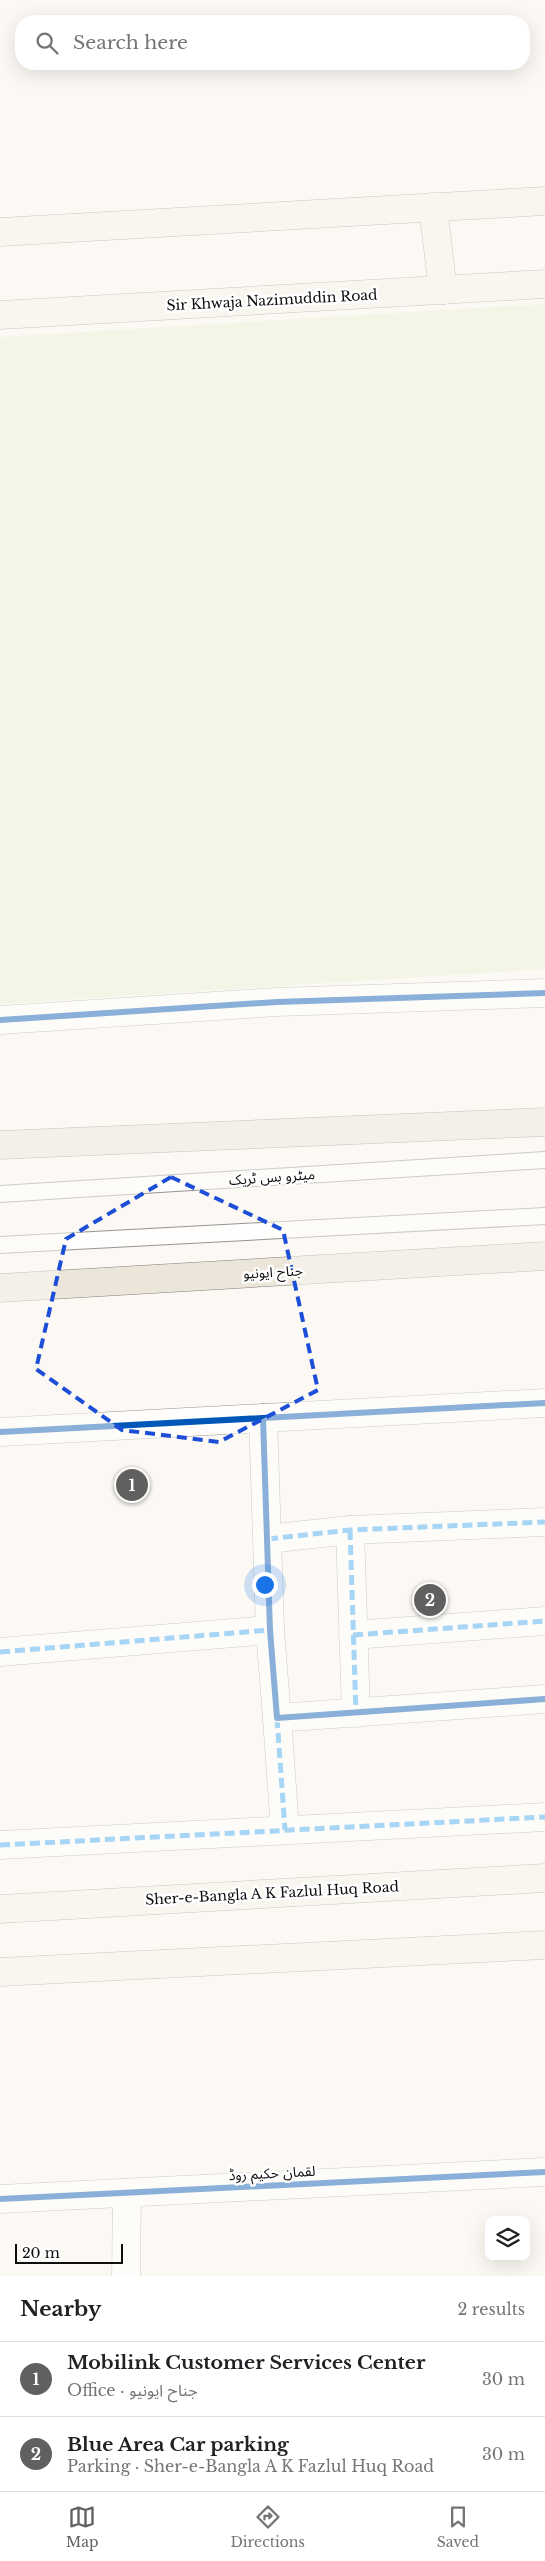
<!DOCTYPE html>
<meta charset="utf-8">
<style>
body{margin:0;font-family:"Libre Baskerville","Noto Sans Arabic",serif;background:#f6f6f6;color:#202124}
.controls{position:absolute;right:15px;bottom:15px;display:grid;overflow:hidden;border-radius:10px;box-shadow:0 5px 20px #0002}
.controls button{width:45px;height:45px;display:grid;place-items:center;padding:0;border:0;border-bottom:1px solid #e0e0e0;background:#fff;color:#202124;font:25px sans-serif}
.scale{position:absolute;left:15px;bottom:12px;width:108px;box-sizing:border-box;padding-left:5px;border:2px solid #0e0e0e;border-top:0;font-size:14px;line-height:18px;white-space:nowrap;color:#0e0e0e;-webkit-text-stroke:4px #fff;paint-order:stroke}
.you{position:absolute;left:264px;top:1584px;width:18px;height:18px;margin:-12px;border:4px solid #fff;border-radius:50%;background:#1a73e8;box-shadow:0 0 0 8px #1a73e833}
.badge{display:grid;place-items:center;width:32px;height:32px;border-radius:50%;background:#61605e;color:#fff;font-size:16px;font-weight:700}
.pin{position:absolute;translate:-50% -50%;border:2px solid #fff;box-shadow:0 1px 5px #0006}
.list{margin:0;padding:0;list-style:none}
h2{display:flex;justify-content:space-between;align-items:center;height:65px;margin:0;padding:0 20px;font-size:21px}
h2 small{font-size:16px;font-weight:400;color:#757577}
.list li{display:grid;grid-template-columns:32px 1fr auto;gap:15px;align-items:center;box-sizing:border-box;height:75px;padding:0 20px;border-top:1px solid #e0e0e0}
.list b{display:block;font-size:19px;white-space:nowrap}
.list p{margin:0;font-size:16px;white-space:nowrap;color:#757577}
.list em{font-size:16px;font-style:normal;color:#757577}
.icon{flex:none;width:28px;height:28px;fill:none;stroke:currentColor;stroke-width:2;stroke-linecap:round;stroke-linejoin:round}
.map{position:relative;flex:none;width:545px;height:2276px;overflow:hidden}
.search{position:absolute;background:#fff;box-shadow:0 5px 20px #0002;left:15px;right:15px;top:15px;height:55px;display:flex;align-items:center;gap:12px;box-sizing:border-box;padding:0 18px;border-radius:20px;color:#757577;font-size:19px}
.sheet{height:215px;background:#fff}
nav{display:flex;justify-content:space-around;align-items:center;box-sizing:border-box;height:70px;border-top:1px solid #e0e0e0;background:#fff;font-size:14px;color:#757577}
nav a{display:grid;justify-items:center;gap:2px}
nav .on{color:#61605e}
.map>svg:first-child{display:block}
</style>
<div class="map">
<svg width="545" height="2276" viewBox="0 0 545 2276">
<rect width="100%" height="100%" fill="#fcf9f4"/>
<path fill="#e8f0d4" d="M 545,304 L 545,969 L 0,1004 L 0,337 Z"/>
<g fill="none" stroke-linecap="round" stroke-linejoin="round">
<g stroke="#959492" stroke-width="18">
<g id="service">
<path d="M 0,1194 L 545,1160"/>
<path d="M 0,1245 L 545,1216"/>
</g>
</g>
<g stroke="#959492" stroke-width="29">
<g id="minor">
<path d="M 0,1020 L 277,1002 L 545,993"/>
<path d="M 263,1418 L 270,1630 L 277,1718 L 545,1699"/>
<path d="M 0,1432 L 545,1403"/>
<path d="M 350,1530 L 356,1713"/>
<path d="M 268,1539 L 350,1530 L 545,1522"/>
<path d="M 353,1635 L 545,1621"/>
<path d="M 0,1652 L 270,1630"/>
<path d="M 277,1718 L 285,1830"/>
<path d="M 0,1845 L 545,1817"/>
<path d="M 126,2276 L 127,2193"/>
</g>
</g>
<g stroke="#959492" stroke-width="29">
<path id="tertiary" d="M 0,2199 L 545,2172"/>
</g>
<g stroke="#8c8a88" stroke-width="29">
<g id="secondary">
<path d="M 433,207 L 443,290"/>
<path d="M 0,232 L 545,201"/>
<path d="M 0,315 L 545,284"/>
<path d="M 0,1909 L 545,1878"/>
<path d="M 0,1972 L 545,1945"/>
</g>
</g>
<g stroke="#82817f" stroke-width="29">
<g id="primary">
<path d="M 0,1145 L 545,1122"/>
<path d="M 0,1288 L 545,1256"/>
</g>
</g>
<use href="#service" stroke="#fffefd" stroke-width="16"/>
<use href="#minor" stroke="#fffefd" stroke-width="28"/>
<use href="#tertiary" stroke="#fffefd" stroke-width="28"/>
<use href="#secondary" stroke="#f5f2ea" stroke-width="28"/>
<use href="#primary" stroke="#ece5da" stroke-width="28"/>
<g stroke="#3fa9f5" stroke-width="5" stroke-dasharray="10 5" stroke-linecap="butt">
<path d="M 350,1530 L 356,1713"/>
<path d="M 268,1539 L 350,1530 L 545,1522"/>
<path d="M 353,1635 L 545,1621"/>
<path d="M 0,1652 L 270,1630"/>
<path d="M 277,1718 L 285,1830"/>
<path d="M 0,1845 L 545,1817"/>
</g>
<g stroke="#fff" stroke-width="9">
<g id="cycleway">
<path d="M 0,1020 L 277,1002 L 545,993"/>
<path d="M 263,1418 L 270,1630 L 277,1718 L 545,1699"/>
<path d="M 0,1432 L 545,1403"/>
<path d="M 0,2199 L 545,2172"/>
</g>
</g>
<use href="#cycleway" stroke="#0057b8" stroke-width="6"/>
</g>
<path d="M0 0H545V2276H0ZM 171,1177 L 283,1230 L 318,1390 L 219,1442 L 122,1430 L 36,1369 L 66,1239 Z" fill="#fcf9f4" fill-opacity=".55" fill-rule="evenodd"/>
<path fill="none" stroke="#1d4ed8" stroke-width="4" stroke-dasharray="10 6" stroke-linejoin="round" d="M 171,1177 L 283,1230 L 318,1390 L 219,1442 L 122,1430 L 36,1369 L 66,1239 Z"/>
<g text-anchor="middle" dominant-baseline="central" stroke-width="5" stroke-linejoin="round" paint-order="stroke">
<g font-size="14" fill="#0e0e0e" stroke="#fff">
<text transform="translate(272 300) rotate(-3)">Sir Khwaja Nazimuddin Road</text>
<text transform="translate(272 1177) rotate(-4)">میٹرو بس ٹریک</text>
<text transform="translate(273 1272) rotate(-3)">جناح ایونیو</text>
<text transform="translate(272 1893) rotate(-3)">Sher-e-Bangla A K Fazlul Huq Road</text>
<text transform="translate(272 2173) rotate(-3)">لقمان حکیم روڈ</text>
</g>
</g>
</svg>
<div class="controls">
<button><svg class="icon" aria-label="layers" viewBox="0 0 24 24"><path d="M12 4l9 5-9 5-9-5zM3 14l9 5 9-5"/></svg></button>
</div>
<div class="scale">20 m</div>
<div class="you"></div>
<div class="pin badge" style="left:132px;top:1485px">1</div>
<div class="pin badge" style="left:430px;top:1600px">2</div>
<div class="search"><svg class="icon" aria-label="search" viewBox="0 0 24 24"><circle cx="10" cy="10" r="6"/><path d="M15 15l6 6"/></svg>Search here</div>
</div>
<section class="sheet">
<h2>Nearby<small>2 results</small></h2>
<ul class="list">
<li><span class="badge">1</span><div><b>Mobilink Customer Services Center</b><p>Office · جناح ایونیو</p></div><em>30 m</em></li>
<li><span class="badge">2</span><div><b>Blue Area Car parking</b><p>Parking · Sher-e-Bangla A K Fazlul Huq Road</p></div><em>30 m</em></li>
</ul>
</section>
<nav>
<a class="on"><svg class="icon" aria-label="map" viewBox="0 0 24 24"><path d="M3 6l6-2 6 2 6-2v14l-6 2-6-2-6 2zM9 4v14M15 6v14"/></svg>Map</a>
<a><svg class="icon" aria-label="directions" viewBox="0 0 24 24"><path d="M12 3l9 9-9 9-9-9zM9 14v-3h6M13 9l2 2-2 2"/></svg>Directions</a>
<a><svg class="icon" aria-label="saved" viewBox="0 0 24 24"><path d="M7 4h10v16l-5-4-5 4z"/></svg>Saved</a>
</nav>
